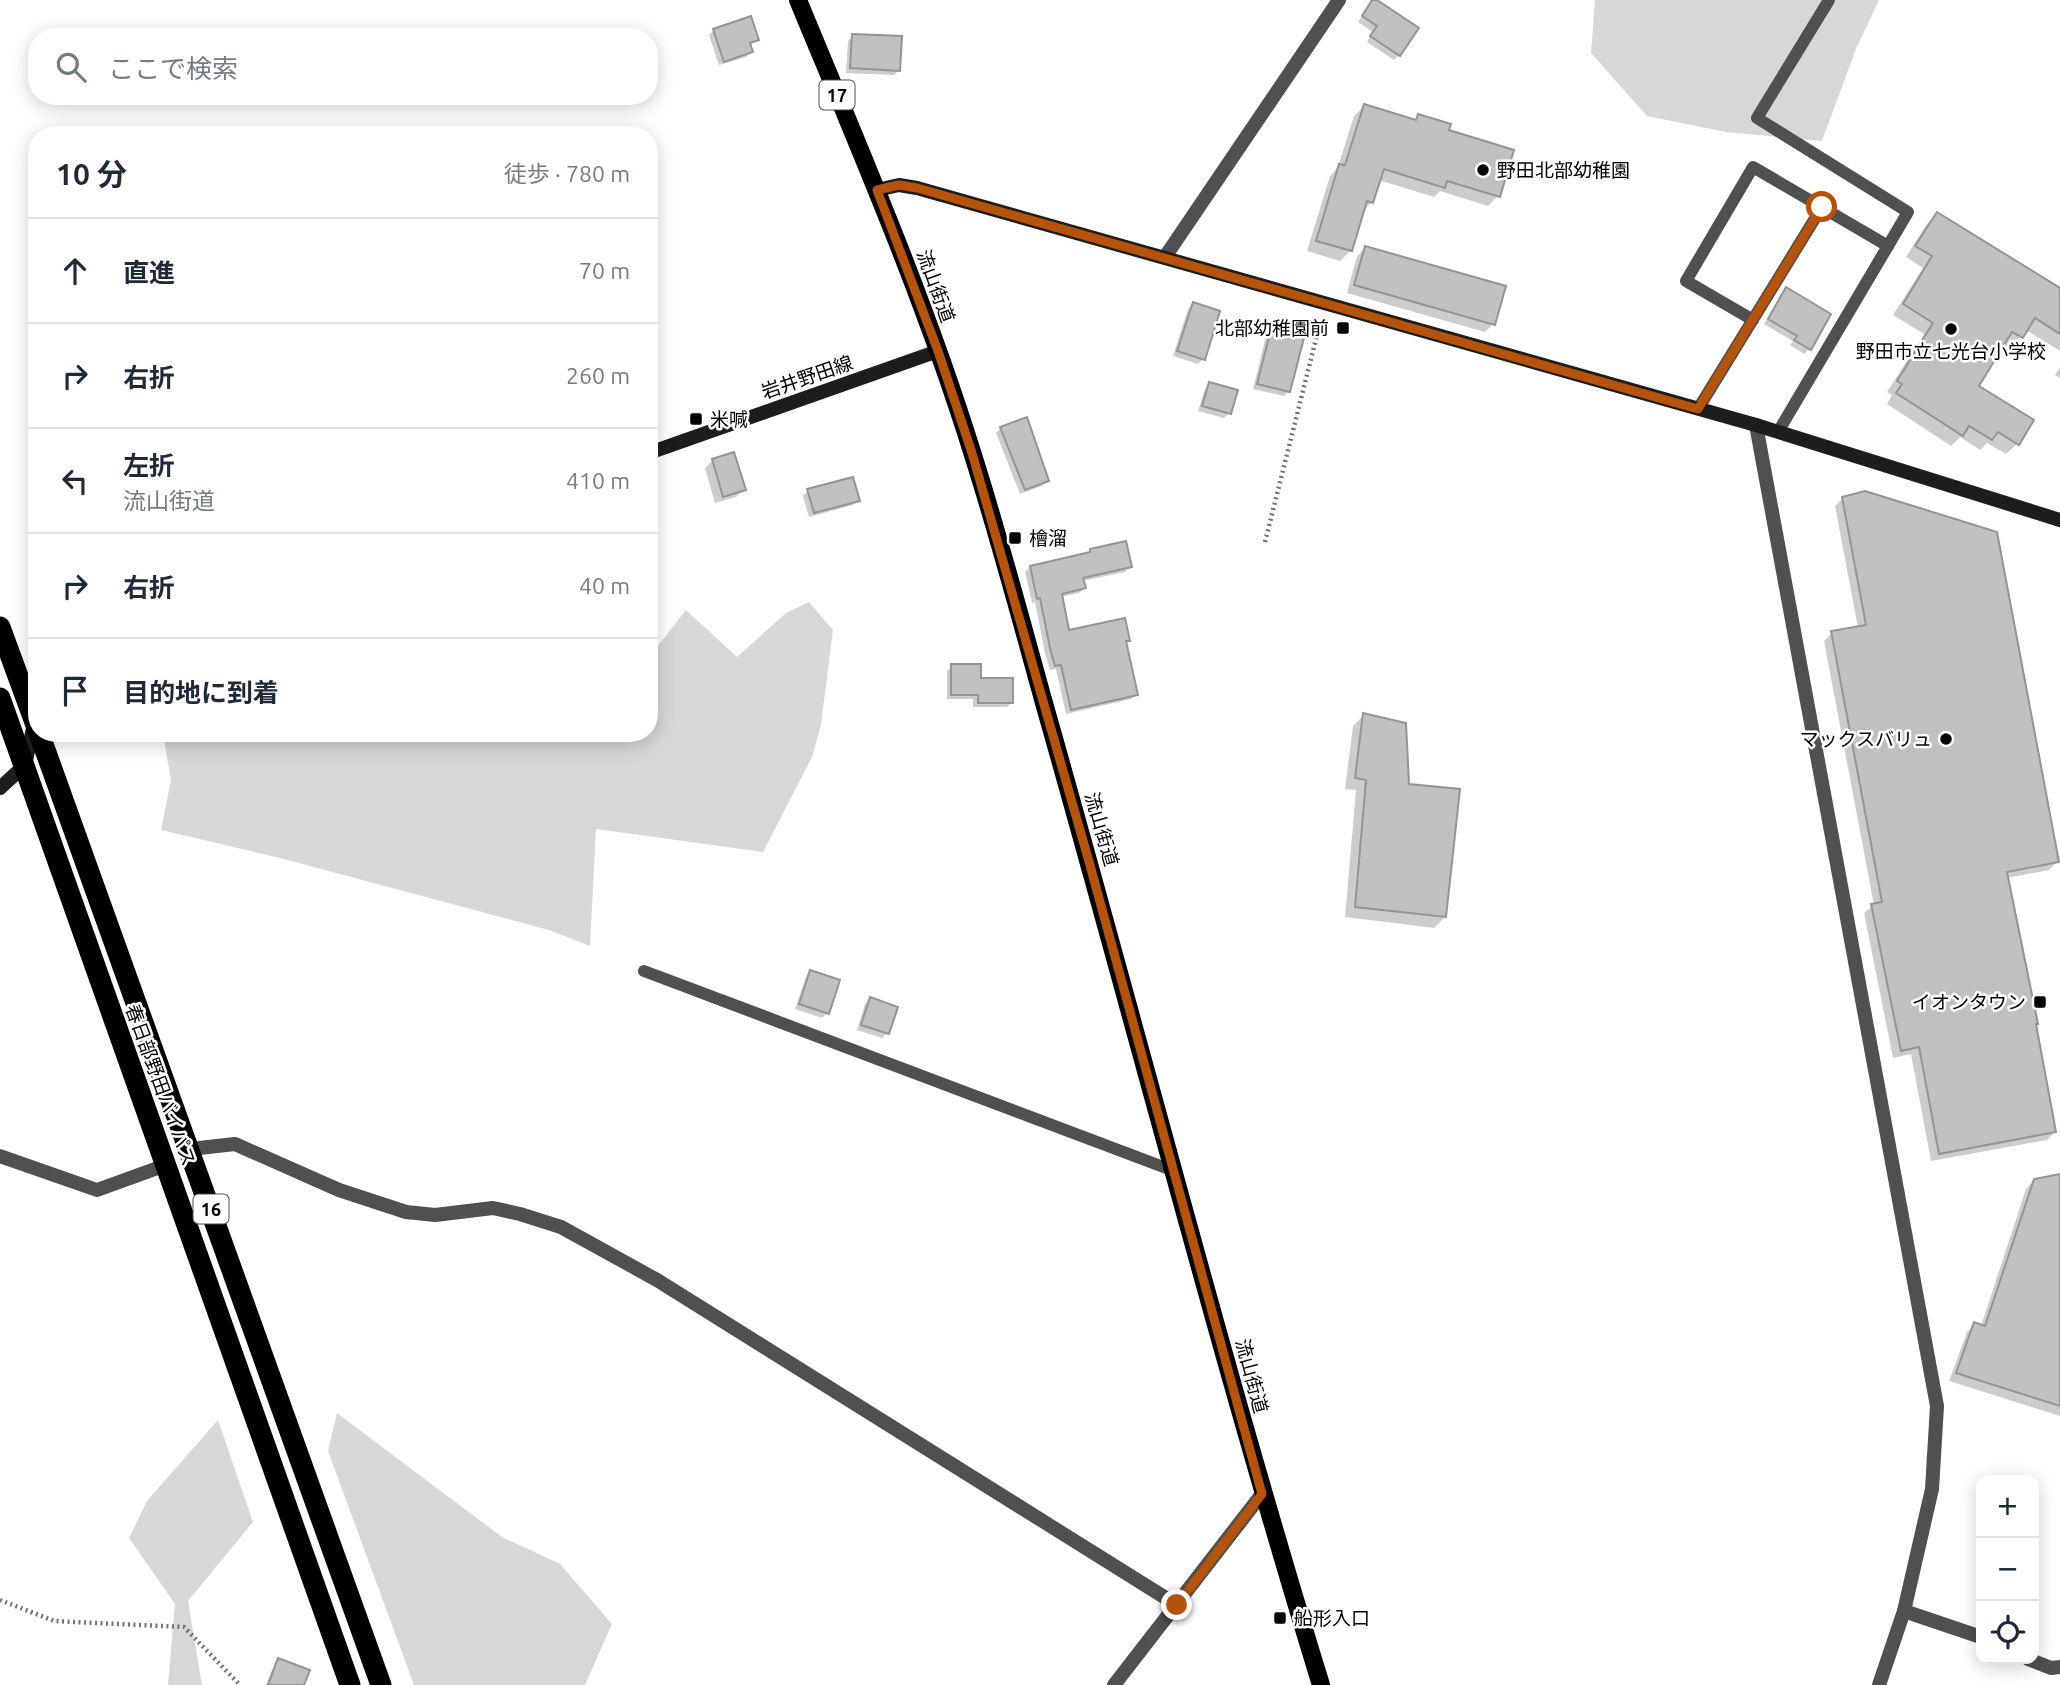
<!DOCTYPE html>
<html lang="ja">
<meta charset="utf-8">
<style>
body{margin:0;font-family:Ubuntu,"Noto Sans JP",sans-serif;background:#f2f2f3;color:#1f2937}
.controls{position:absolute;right:21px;bottom:21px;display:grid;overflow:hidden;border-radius:14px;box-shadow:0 4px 18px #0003}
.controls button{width:63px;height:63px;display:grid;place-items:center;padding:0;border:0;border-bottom:2px solid #e0e1e3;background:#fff;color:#1f2937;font:35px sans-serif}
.stop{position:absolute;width:21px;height:21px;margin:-16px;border:5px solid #b45309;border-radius:50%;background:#fff}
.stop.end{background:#b45309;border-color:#fff;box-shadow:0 2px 7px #0008}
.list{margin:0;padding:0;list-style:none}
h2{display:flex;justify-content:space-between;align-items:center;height:91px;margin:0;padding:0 28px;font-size:30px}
h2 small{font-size:23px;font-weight:400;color:#747a83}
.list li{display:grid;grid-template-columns:46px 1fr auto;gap:21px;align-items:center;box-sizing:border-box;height:105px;padding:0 28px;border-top:2px solid #e0e1e3}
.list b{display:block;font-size:26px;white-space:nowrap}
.list p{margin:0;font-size:23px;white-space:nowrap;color:#747a83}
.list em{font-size:23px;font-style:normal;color:#747a83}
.icon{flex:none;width:38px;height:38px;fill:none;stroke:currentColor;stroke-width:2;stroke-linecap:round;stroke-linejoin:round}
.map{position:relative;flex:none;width:2060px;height:1685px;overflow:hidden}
.search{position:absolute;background:#fff;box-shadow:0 4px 18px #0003;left:28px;top:28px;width:630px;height:77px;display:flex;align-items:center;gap:18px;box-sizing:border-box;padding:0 24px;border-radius:28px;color:#747a83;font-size:26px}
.panel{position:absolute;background:#fff;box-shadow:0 4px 18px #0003;left:28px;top:126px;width:630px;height:616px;border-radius:28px}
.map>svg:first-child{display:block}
</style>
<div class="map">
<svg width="2060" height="1685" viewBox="0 0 2060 1685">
<rect width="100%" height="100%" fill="#fff"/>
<g fill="#d7d7d7">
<path d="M 1595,0 L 1879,0 L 1856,49 L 1822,141 L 1726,132 L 1647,116 L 1591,53 Z"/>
<path d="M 809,602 L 833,630 L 821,725 L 812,757 L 763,852 L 596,829 L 590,946 L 549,930 L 280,858 L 161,830 L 171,780 L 163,733 L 649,733 L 649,657 L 686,610 L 737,657 L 786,613 Z"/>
<path d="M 337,1413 L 502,1537 L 560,1564 L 612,1624 L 585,1685 L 414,1685 L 328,1451 Z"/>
<path d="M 218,1420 L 253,1522 L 188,1601 L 202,1685 L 168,1685 L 175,1604 L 129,1538 L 147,1501 Z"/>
</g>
<g fill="#0003">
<path d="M 1369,5 L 1399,55 L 1394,60 L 1367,42 L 1373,32 L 1358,22 Z"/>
<path d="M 714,30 L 757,39 L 749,45 L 751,52 L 746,57 L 719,65 L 709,35 Z"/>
<path d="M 853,36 L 899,70 L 894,75 L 846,73 L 848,41 Z"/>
<path d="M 1364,106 L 1414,121 L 1419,116 L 1447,131 L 1498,196 L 1488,206 L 1440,191 L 1434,197 L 1379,180 L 1372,202 L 1362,212 L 1350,251 L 1340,261 L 1307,251 L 1330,176 L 1338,167 L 1354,116 Z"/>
<path d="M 1937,214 L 2060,290 L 2060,351 L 2026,330 L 2010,348 L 2003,344 L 1977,386 L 2017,444 L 2006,454 L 1987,443 L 1980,450 L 1960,437 L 1951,446 L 1887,404 L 1892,395 L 1887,392 L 1924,334 L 1893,315 L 1923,268 L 1906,257 L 1926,225 Z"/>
<path d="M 1365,248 L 1493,324 L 1485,332 L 1347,293 L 1357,256 Z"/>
<path d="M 1787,290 L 1809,349 L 1804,354 L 1790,345 L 1793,341 L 1764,324 Z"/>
<path d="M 1193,304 L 1203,359 L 1198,364 L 1173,356 L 1188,309 Z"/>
<path d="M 1271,331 L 1289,391 L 1284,396 L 1253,389 L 1266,336 Z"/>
<path d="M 2060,367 L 2060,378 L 2055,375 Z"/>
<path d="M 1210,384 L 1229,413 L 1224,418 L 1198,411 L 1205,389 Z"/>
<path d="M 1001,428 L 1047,481 L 1042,486 L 1020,494 L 996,433 Z"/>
<path d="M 713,460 L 744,489 L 736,497 L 715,503 L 705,468 Z"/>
<path d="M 808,491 L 858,500 L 853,505 L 809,517 L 803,496 Z"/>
<path d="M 1843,498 L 2057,862 L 2049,870 L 2006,878 L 2055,1132 L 2047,1140 L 1931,1161 L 1911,1054 L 1893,1058 L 1864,913 L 1874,905 L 1824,641 L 1832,633 L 1858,628 L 1835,506 Z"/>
<path d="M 1091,551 L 1130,567 L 1125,572 L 1082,581 L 1084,588 L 1079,593 L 1061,597 L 1068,632 L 1128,640 L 1124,643 L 1136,694 L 1131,699 L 1066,714 L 1056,669 L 1050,670 L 1045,653 L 1035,602 L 1032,603 L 1025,572 L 1030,567 L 1087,555 Z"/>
<path d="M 952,666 L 979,680 L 1012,702 L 1007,707 L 973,707 L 973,699 L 947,699 L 947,671 Z"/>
<path d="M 1364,715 L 1407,786 L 1445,917 L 1434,928 L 1345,917 L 1356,790 L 1345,789 L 1353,726 Z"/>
<path d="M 811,972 L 827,1013 L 822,1018 L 795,1009 L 806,977 Z"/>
<path d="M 870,999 L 887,1033 L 882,1038 L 857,1030 L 865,1004 Z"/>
<path d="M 2060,1176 L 2060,1416 L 1949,1381 L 1967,1332 L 1975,1324 L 1981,1326 L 2026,1189 L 2034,1180 Z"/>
<path d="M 279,1660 L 302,1685 L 266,1685 L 274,1665 Z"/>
</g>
<g fill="#c0c0c0" stroke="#949494" stroke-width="2">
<path d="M 1372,0 L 1377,0 L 1419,28 L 1400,56 L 1370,36 L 1377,26 L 1362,16 Z"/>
<path d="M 751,16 L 759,40 L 750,43 L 753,52 L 724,62 L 713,29 Z"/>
<path d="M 852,34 L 902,36 L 900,71 L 850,68 Z"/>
<path d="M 1364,104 L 1416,120 L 1418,114 L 1451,124 L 1449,130 L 1514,150 L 1500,197 L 1447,181 L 1445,188 L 1384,169 L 1373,203 L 1367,201 L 1352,251 L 1316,241 L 1339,164 L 1345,165 Z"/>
<path d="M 1937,212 L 2060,288 L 2060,334 L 2035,318 L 2023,338 L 2012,332 L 1979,386 L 2034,420 L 2019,445 L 1998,432 L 1992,440 L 1969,426 L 1963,436 L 1896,393 L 1902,384 L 1897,381 L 1933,323 L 1903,304 L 1932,256 L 1915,246 Z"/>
<path d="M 1365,246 L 1506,286 L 1495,325 L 1354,285 Z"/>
<path d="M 1786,287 L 1831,314 L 1811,350 L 1794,340 L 1797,336 L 1768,319 Z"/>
<path d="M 1193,302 L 1220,311 L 1205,360 L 1177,351 Z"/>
<path d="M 1271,329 L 1304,338 L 1290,392 L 1257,384 Z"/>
<path d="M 1209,382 L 1238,390 L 1231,414 L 1202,406 Z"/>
<path d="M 1027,417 L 1049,481 L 1025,490 L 1000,427 Z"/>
<path d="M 734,452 L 746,490 L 723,497 L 712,459 Z"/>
<path d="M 853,477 L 860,501 L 814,513 L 807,489 Z"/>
<path d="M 1865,491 L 1997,532 L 2059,862 L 2007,872 L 2038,1024 L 2036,1024 L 2056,1132 L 1939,1154 L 1919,1047 L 1901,1051 L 1871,904 L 1882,902 L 1831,631 L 1866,625 L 1842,497 Z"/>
<path d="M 1126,541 L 1132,567 L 1083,578 L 1086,588 L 1062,594 L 1069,630 L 1125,618 L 1130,641 L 1126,641 L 1138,695 L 1071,710 L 1061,665 L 1055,666 L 1050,648 L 1040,598 L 1037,599 L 1030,566 L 1090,552 L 1090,549 Z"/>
<path d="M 951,664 L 981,664 L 981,678 L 1013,678 L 1013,703 L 978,703 L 978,695 L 951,695 Z"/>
<path d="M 1363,713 L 1406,723 L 1409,784 L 1460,789 L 1446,917 L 1355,907 L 1366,780 L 1355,778 Z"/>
<path d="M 810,970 L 840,980 L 829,1014 L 799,1004 Z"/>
<path d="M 870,997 L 898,1007 L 889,1034 L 861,1025 Z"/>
<path d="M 2060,1174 L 2060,1406 L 1956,1373 L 1974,1322 L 1985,1326 L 2034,1179 Z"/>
<path d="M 278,1658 L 310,1670 L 304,1685 L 268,1685 Z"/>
</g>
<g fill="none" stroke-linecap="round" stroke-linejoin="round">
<g stroke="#727272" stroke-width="4.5" stroke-dasharray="2 3.5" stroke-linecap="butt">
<path d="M 1265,542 L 1321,319"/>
<path d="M 0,1600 L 54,1621 L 184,1627 L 240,1685"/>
</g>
<g stroke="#505050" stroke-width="12">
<path d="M 1753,320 L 1686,281 L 1753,167 L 1888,246"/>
<path d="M 1698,409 L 1822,207"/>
<path d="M 1778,432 L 1908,212 L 1757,118 L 1829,0"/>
<path d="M 644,971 L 1174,1171"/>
</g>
<g stroke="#505050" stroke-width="14">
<path d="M 1165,257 L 1339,0"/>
<path d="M 1756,425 L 1937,1406 L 1932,1489 L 1904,1611 L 1879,1685"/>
<path d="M 190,1149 L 235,1144 L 339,1190 L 406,1212 L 435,1215 L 493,1208 L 520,1214 L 561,1227 L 657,1280 L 1177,1605"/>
<path d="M 0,1156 L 97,1190 L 166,1165"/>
<path d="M 1904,1611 L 1981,1637"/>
<path d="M 2028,1659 L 2051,1668 L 2060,1667"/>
<path d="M 1114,1685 L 1262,1494"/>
</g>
<g stroke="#1d1d1d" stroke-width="14">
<path d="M 877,190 L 899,185 L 917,188 L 1756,425 L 2060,520"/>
<path d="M 649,453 L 938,351"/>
<path d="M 0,788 L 25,765 L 34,724"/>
</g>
<path stroke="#000" stroke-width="18" d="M 798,0 C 860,150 925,300 973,455 C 999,537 1021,620 1044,703 C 1137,1030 1221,1360 1321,1685"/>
<g stroke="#000" stroke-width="21">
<path d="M 0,627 L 37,728"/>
<path d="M 0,698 L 350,1685"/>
<path d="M 39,733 L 381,1685"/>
</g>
</g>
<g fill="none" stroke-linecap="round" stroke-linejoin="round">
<path stroke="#b45309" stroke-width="9" d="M 1177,1605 L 1262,1494 L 1088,858 L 972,453 L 938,351 L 877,190 L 899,185 L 917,188 L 1698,409 L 1822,207"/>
</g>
<g fill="#000" stroke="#fff" stroke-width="2.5">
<circle cx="1483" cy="170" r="7"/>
<rect x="1336" y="321" width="14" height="14" rx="3.5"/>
<circle cx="1951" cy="329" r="7"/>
<rect x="689" y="412" width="14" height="14" rx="3.5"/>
<rect x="1008" y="531" width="14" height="14" rx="3.5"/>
<circle cx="1946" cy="739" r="7"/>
<rect x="2033" y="995" width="14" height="14" rx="3.5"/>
<rect x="1273" y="1611" width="14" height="14" rx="3.5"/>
</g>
<g text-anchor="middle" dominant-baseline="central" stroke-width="5" stroke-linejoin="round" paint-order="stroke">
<g fill="#fff" stroke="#4c4c4c" stroke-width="2">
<rect x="819.5" y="80.5" width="35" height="29" rx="5"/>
<rect x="193.5" y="1194.5" width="35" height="29" rx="5"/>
</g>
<g font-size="18" font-weight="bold" fill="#000">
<text x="837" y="95">17</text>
<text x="211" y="1209">16</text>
</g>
<g font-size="19" fill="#000" stroke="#fff" text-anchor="start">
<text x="1497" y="170">野田北部幼稚園</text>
<text x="1329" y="328" text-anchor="end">北部幼稚園前</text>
<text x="1951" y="351" text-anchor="middle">野田市立七光台小学校</text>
<text x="710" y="419">米喊</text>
<text x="1029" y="538">檜溜</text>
<text x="1932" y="739" text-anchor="end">マックスバリュ</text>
<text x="2026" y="1002" text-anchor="end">イオンタウン</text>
<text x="1294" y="1618">船形入口</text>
</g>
<g font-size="19" fill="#000" stroke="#fff">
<text transform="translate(936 286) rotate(70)">流山街道</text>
<text transform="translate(807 377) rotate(-19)">岩井野田線</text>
<text transform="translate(1102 829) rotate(74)">流山街道</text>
<text transform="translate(161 1085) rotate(70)">春日部野田バイパス</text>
<text transform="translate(1252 1376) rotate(75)">流山街道</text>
</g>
</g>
</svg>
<div class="controls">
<button>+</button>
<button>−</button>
<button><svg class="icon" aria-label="locate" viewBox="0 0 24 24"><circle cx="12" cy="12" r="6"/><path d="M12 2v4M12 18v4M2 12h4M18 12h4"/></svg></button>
</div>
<div class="stop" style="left:1822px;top:207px"></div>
<div class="stop end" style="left:1177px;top:1605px"></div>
<div class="search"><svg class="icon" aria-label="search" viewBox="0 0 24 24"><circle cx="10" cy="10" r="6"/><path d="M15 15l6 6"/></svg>ここで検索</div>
<section class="panel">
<h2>10 分<small>徒歩 · 780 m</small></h2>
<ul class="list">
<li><svg class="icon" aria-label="ahead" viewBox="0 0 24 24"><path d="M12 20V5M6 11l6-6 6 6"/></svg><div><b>直進</b></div><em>70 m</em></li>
<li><svg class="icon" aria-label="right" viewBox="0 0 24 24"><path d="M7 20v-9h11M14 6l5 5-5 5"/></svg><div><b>右折</b></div><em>260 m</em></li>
<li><svg class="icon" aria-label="left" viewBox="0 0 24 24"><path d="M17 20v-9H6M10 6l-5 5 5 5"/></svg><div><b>左折</b><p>流山街道</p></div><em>410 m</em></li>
<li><svg class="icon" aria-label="right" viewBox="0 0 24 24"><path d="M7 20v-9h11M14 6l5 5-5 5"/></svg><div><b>右折</b></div><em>40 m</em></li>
<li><svg class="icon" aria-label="arrive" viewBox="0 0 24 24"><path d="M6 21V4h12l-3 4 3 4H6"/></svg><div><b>目的地に到着</b></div></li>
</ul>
</section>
</div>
